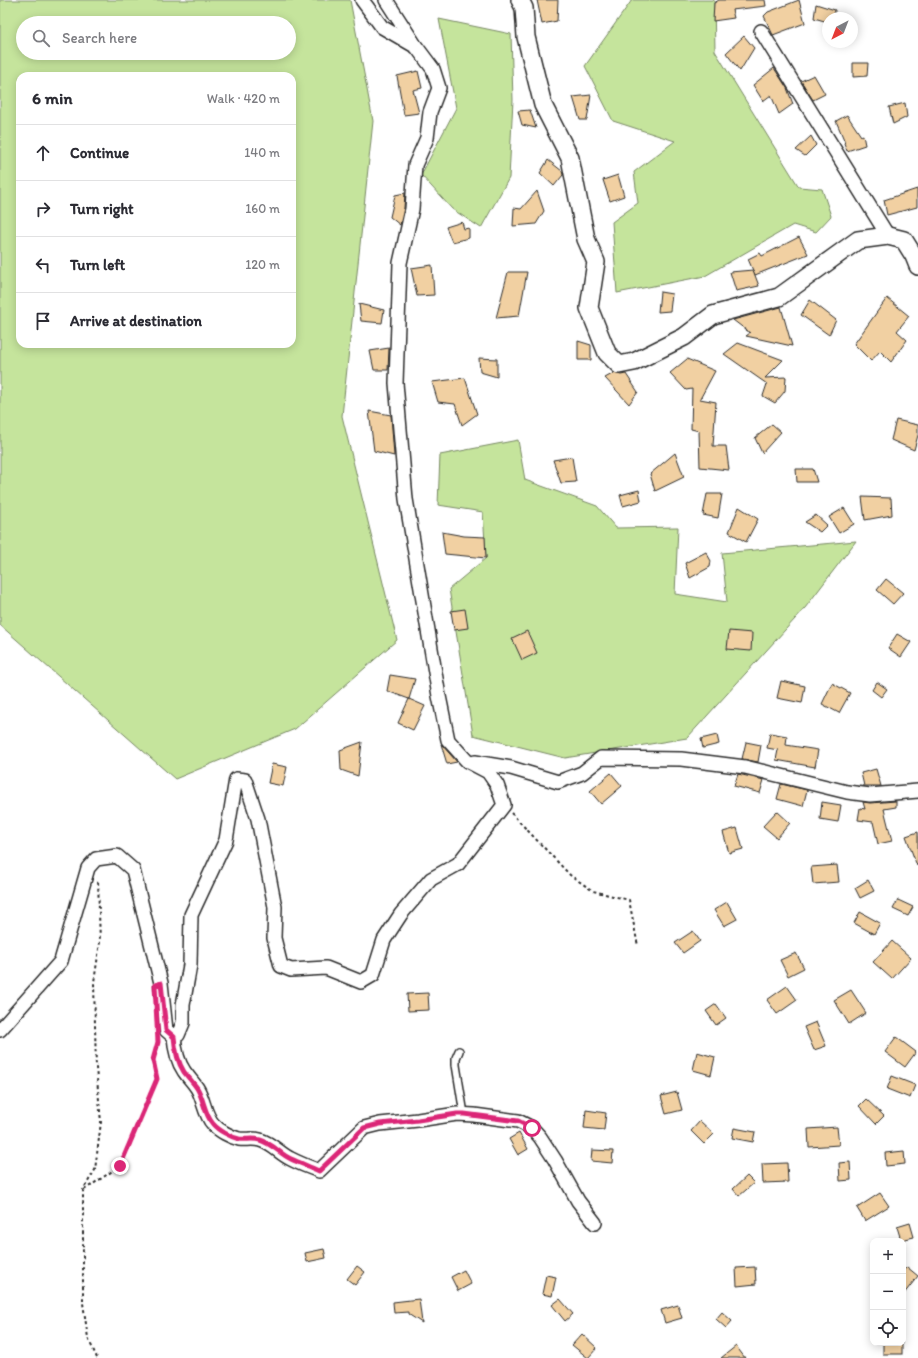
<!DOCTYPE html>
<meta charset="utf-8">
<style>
body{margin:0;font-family:Itim,sans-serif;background:#f2f2f3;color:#2b2b33}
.controls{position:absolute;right:12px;bottom:12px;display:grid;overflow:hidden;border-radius:8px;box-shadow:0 2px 10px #0003}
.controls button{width:36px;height:36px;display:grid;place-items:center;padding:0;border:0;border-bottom:1px solid #e1e1e2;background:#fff;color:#2b2b33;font:20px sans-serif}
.compass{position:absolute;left:822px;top:12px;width:36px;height:36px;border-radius:50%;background:#fff;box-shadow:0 2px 10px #0003;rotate:222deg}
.stop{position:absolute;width:12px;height:12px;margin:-9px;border:3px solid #db2777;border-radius:50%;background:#fff}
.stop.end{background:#db2777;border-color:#fff;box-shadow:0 1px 4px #0008}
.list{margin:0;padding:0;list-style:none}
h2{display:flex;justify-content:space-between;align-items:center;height:52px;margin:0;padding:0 16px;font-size:17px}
h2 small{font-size:13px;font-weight:400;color:#7c7c81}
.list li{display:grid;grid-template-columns:26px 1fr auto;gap:12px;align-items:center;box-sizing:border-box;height:56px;padding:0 16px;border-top:1px solid #e1e1e2}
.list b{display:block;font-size:15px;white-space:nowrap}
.list em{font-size:13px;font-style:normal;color:#7c7c81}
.icon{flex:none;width:22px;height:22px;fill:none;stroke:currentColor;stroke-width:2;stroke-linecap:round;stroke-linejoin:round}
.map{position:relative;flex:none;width:918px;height:1358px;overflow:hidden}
.search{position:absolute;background:#fff;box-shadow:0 2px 10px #0003;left:16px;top:16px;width:280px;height:44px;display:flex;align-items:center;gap:10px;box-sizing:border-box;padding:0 14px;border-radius:22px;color:#7c7c81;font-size:15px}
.panel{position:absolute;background:#fff;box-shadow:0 2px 10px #0003;left:16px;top:72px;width:280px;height:276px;border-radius:12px}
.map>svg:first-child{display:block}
</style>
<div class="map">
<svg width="918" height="1358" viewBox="0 0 918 1358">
<rect width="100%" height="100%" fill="#fff"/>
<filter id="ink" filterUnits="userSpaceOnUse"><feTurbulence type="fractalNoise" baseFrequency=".025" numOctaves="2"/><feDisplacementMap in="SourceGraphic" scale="8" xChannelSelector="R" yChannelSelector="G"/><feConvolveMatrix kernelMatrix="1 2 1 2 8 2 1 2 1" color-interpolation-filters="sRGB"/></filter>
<g filter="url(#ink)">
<g fill="#c5e49c" stroke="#788864" fill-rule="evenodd">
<path d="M 0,0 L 350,0 L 373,121 L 342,416 L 397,640 L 295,729 L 175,779 L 0,625 ZM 23,23 L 289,23 L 289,53 L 23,53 ZM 20,76 L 292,76 L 292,344 L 20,344 Z"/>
<path d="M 632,0 L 714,0 L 715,51 L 799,187 L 822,189 L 831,216 L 816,232 L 793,225 L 705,276 L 617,293 L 612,222 L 638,203 L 634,172 L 675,141 L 613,121 L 585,66 Z"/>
<path d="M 439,19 L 511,34 L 513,100 L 509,178 L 481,228 L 452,209 L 421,175 L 456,108 Z"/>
<path d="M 518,440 L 525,480 L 597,506 L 616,528 L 678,527 L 675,594 L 727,602 L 722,553 L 856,541 L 805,608 L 687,738 L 565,758 L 473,735 L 449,589 L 486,558 L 483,512 L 438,505 L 440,455 Z"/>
</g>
<g fill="#f1d0a2" stroke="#2b2b2b">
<path d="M 537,0 L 558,0 L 557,21 L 542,24 Z"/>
<path d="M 719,0 L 765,0 L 766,6 L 732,10 L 734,18 L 713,21 L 714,3 Z"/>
<path d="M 799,0 L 805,23 L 773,35 L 764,16 L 768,12 Z"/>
<path d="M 816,4 L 835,10 L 834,18 L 828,18 L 828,22 L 814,18 Z"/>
<path d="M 744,36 L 754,48 L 740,71 L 726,53 Z"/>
<path d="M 853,63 L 868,63 L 867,76 L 853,77 Z"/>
<path d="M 774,68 L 787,88 L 793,104 L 779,114 L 771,95 L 763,101 L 753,85 Z"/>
<path d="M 418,71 L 422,88 L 413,90 L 419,113 L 404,115 L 397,76 Z"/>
<path d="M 814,75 L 825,94 L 813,100 L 801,81 Z"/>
<path d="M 591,95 L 587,120 L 580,120 L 573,97 Z"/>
<path d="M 905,103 L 907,117 L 893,124 L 889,107 Z"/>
<path d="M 530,110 L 536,128 L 522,125 L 518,111 Z"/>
<path d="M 847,115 L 861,136 L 863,135 L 865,145 L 847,151 L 844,143 L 845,142 L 836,121 Z"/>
<path d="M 811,136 L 816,145 L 805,156 L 796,150 Z"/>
<path d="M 548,160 L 562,171 L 563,175 L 554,186 L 540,173 Z"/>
<path d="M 618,175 L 624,196 L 610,201 L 603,180 Z"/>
<path d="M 917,189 L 917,207 L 887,215 L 884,200 Z"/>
<path d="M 537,191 L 544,211 L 536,224 L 513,226 L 514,208 L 521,209 Z"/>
<path d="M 405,193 L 404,208 L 400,225 L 390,217 L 395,195 Z"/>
<path d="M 462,222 L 464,229 L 469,228 L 469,238 L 452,242 L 446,227 Z"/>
<path d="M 799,237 L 808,254 L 755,275 L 748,259 L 760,253 L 762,256 Z"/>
<path d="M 432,265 L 434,295 L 417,296 L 411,268 Z"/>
<path d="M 753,270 L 759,286 L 736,291 L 730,272 Z"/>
<path d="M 508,272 L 527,272 L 519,316 L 496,318 Z"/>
<path d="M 660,292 L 672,294 L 670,311 L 658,312 Z"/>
<path d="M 887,298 L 909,316 L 897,331 L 907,340 L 891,362 L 880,351 L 871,361 L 854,344 Z"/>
<path d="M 810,300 L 836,320 L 829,335 L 801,315 Z"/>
<path d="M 359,304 L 384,310 L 382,323 L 361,321 Z"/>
<path d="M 781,307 L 792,346 L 746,336 L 750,333 L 733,320 Z"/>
<path d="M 578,341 L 591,345 L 591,360 L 578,360 Z"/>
<path d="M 738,343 L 783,360 L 765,378 L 786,377 L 785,391 L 775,403 L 763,396 L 767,384 L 724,354 Z"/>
<path d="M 389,348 L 388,370 L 374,370 L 370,351 Z"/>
<path d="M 479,358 L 497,359 L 497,377 L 480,372 Z"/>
<path d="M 687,359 L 715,371 L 700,399 L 716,402 L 713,446 L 726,446 L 729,470 L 700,467 L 699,431 L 691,429 L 692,389 L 686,390 L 670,373 Z"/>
<path d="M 614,373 L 621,375 L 626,374 L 638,392 L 629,404 L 605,378 Z"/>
<path d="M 465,378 L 477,414 L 462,425 L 455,404 L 438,402 L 432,382 Z"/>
<path d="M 369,411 L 391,415 L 394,456 L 374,451 Z"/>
<path d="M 896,420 L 918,425 L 918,435 L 914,450 L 891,440 Z"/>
<path d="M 772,424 L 781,432 L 762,453 L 755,438 Z"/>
<path d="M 675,453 L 684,477 L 655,491 L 650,474 Z"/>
<path d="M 572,457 L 576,482 L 561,483 L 553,460 Z"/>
<path d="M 796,469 L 813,469 L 817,482 L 797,482 Z"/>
<path d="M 639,490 L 641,501 L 623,506 L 620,495 Z"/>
<path d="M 707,494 L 722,494 L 718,518 L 703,515 Z"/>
<path d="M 862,497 L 891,498 L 892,515 L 865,520 Z"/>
<path d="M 739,507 L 758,519 L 746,542 L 729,532 Z"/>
<path d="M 844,508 L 854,524 L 839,533 L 829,517 Z"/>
<path d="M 816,515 L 827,525 L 820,532 L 805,522 Z"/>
<path d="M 442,532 L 464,536 L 485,537 L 486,558 L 445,554 Z"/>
<path d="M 706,552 L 711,561 L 710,567 L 690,578 L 685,563 Z"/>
<path d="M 886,579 L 903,593 L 893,604 L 877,590 Z"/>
<path d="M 465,609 L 468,628 L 454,630 L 451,611 Z"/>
<path d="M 527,631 L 537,653 L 522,660 L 512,638 Z"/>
<path d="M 729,631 L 752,633 L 751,651 L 727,649 Z"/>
<path d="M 897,634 L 911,642 L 901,657 L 888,648 Z"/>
<path d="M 390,675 L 415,679 L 409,699 L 387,691 Z"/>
<path d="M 781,681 L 805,686 L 802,703 L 777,698 Z"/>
<path d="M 877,682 L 887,689 L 881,697 L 872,690 Z"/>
<path d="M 832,683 L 850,693 L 839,713 L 822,704 Z"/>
<path d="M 409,699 L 425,706 L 413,730 L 398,723 Z"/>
<path d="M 770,733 L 787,736 L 786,745 L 818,750 L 815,767 L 776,760 L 778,750 L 767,748 Z"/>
<path d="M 717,735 L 719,744 L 703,748 L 701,739 Z"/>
<path d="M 362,742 L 358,776 L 341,770 L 340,750 Z"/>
<path d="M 746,742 L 761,745 L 758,762 L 742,759 Z"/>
<path d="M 441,744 L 442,745 L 457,762 L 447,764 Z"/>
<path d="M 272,764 L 287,767 L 283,786 L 268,783 Z"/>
<path d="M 876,769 L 881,786 L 864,786 L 861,773 Z"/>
<path d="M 611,773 L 622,786 L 601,804 L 590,791 Z"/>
<path d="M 738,774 L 764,780 L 760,793 L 734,786 Z"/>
<path d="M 781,784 L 807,790 L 803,806 L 777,799 Z"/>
<path d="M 896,801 L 896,807 L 884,809 L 892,841 L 878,844 L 873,822 L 858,820 L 860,808 L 865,809 L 863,802 L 870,803 Z"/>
<path d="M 822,802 L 841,805 L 838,822 L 820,819 Z"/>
<path d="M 777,811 L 790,823 L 777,838 L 763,826 Z"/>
<path d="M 737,828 L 743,849 L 729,853 L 723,832 Z"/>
<path d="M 918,832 L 918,865 L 917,866 L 906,836 Z"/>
<path d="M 837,865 L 839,882 L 813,884 L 811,867 Z"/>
<path d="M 868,880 L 874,891 L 860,898 L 855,888 Z"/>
<path d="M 898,900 L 913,907 L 908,916 L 893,909 Z"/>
<path d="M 727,902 L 737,919 L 724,926 L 714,910 Z"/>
<path d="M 860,912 L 880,923 L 874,934 L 854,923 Z"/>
<path d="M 693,931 L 700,941 L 683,953 L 675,943 Z"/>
<path d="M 892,941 L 911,958 L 892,979 L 873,962 Z"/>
<path d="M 796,953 L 804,968 L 788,976 L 780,960 Z"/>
<path d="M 787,986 L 797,1000 L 777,1014 L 767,1000 Z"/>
<path d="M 851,990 L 866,1013 L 849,1024 L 834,1000 Z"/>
<path d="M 428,993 L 429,1010 L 408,1011 L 407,994 Z"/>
<path d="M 716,1004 L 726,1018 L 716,1025 L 706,1011 Z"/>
<path d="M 816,1022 L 826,1046 L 814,1050 L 804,1027 Z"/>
<path d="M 896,1037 L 916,1052 L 905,1067 L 885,1052 Z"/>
<path d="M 697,1052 L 715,1057 L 711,1075 L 693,1070 Z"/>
<path d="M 892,1076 L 915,1085 L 910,1098 L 887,1089 Z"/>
<path d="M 677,1092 L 682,1110 L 666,1114 L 661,1096 Z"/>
<path d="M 866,1099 L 884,1116 L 876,1124 L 859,1106 Z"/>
<path d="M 586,1110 L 606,1113 L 604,1130 L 584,1128 Z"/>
<path d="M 700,1121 L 714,1134 L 704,1144 L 691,1131 Z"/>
<path d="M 837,1127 L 839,1145 L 809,1147 L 808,1129 Z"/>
<path d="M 734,1128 L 755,1132 L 753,1142 L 732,1138 Z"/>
<path d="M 519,1133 L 528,1149 L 518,1155 L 509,1139 Z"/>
<path d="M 592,1150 L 613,1151 L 612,1163 L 591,1161 Z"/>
<path d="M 904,1151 L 905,1164 L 886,1166 L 885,1153 Z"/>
<path d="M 850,1162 L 851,1180 L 840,1181 L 839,1163 Z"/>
<path d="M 787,1163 L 788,1182 L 763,1183 L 762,1164 Z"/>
<path d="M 747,1176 L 754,1183 L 739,1196 L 733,1189 Z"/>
<path d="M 880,1193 L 889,1206 L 865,1221 L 857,1208 Z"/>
<path d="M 910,1223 L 914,1237 L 901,1240 L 897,1227 Z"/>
<path d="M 324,1249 L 326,1258 L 307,1262 L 305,1253 Z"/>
<path d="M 357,1266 L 365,1272 L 355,1285 L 347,1279 Z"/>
<path d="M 755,1267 L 756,1284 L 737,1286 L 736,1268 Z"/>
<path d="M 907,1267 L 918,1276 L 903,1295 L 903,1271 Z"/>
<path d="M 464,1270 L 471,1284 L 458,1291 L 451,1277 Z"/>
<path d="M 546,1275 L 556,1277 L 552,1296 L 542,1294 Z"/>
<path d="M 419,1299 L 422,1323 L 408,1314 L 408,1312 L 394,1313 L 393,1302 Z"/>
<path d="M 560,1299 L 573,1314 L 565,1321 L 552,1305 Z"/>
<path d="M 678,1305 L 682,1318 L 665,1323 L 661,1310 Z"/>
<path d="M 722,1312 L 732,1321 L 726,1328 L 716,1319 Z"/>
<path d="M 582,1334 L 597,1348 L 588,1358 L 572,1345 Z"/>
<rect x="883" y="1343" width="19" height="11"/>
<path d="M 736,1346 L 745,1358 L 721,1358 Z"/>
</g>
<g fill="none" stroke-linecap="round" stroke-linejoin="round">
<g stroke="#2b2b2b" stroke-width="10">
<path id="service" d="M 459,1051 L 456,1058 L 456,1065 L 464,1114"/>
</g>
<g stroke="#2b2b2b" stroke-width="16">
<g id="minor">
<path d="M 362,0 L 382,27 L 413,45"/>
<path d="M 761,31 L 888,236"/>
<path d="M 475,762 L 511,768 L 558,782 L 582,773 L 601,758 L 681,759 L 745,767 L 847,792 L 870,795 L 918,791"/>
<path d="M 0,1030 L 61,961 L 88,868 L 96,859 L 117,856 L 133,870 L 161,983 L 166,1030 L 174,1037 L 178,1035 L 183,1023 L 183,1005 L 190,965 L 191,915 L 226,840 L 236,779 L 245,780 L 258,819 L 275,907 L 274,938 L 281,966 L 291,970 L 326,968 L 361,982 L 373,975 L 384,940 L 401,914 L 431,879 L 458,864 L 504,805 L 497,785 L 488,772 L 467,761 L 448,740 L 439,696 L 406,499 L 396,383 L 400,263 L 412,209 L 415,165 L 427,138 L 430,112 L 439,88 L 433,69 L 415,45 L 386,0"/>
<path d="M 174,1037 C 175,1049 177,1061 184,1071 C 188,1077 193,1082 197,1088 C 204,1099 204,1114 213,1124 C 219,1131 231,1137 239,1139 C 246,1140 253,1138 260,1140 C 273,1144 280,1154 291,1159 C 300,1164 310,1167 319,1171 L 364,1128 L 380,1124 L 418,1120 L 457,1114 L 474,1115 L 518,1121 L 532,1128 L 540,1137 L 555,1160 L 578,1201 L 595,1223"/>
</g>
</g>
<g stroke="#2b2b2b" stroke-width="20">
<path id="tertiary" d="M 520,0 L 524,8 L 526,37 L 543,105 L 570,158 L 586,239 L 596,262 L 589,308 L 607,353 L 619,365 L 634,362 L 684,337 L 713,315 L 779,297 L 858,240 L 888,236 L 904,240 L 914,256 L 918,266"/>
</g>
<g stroke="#2b2b2b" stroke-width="2" stroke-dasharray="3 3" stroke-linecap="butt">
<path d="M 511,813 L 570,875 L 593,891 L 629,900 L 638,946"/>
<path d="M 84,1190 L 120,1166 L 157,1079 L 153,1060 L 158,1043 L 158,1038"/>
<path d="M 97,1358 L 88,1338 L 83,1303 L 83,1190 L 95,1170 L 101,1122 L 96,1068 L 94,982 L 100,942 L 98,880"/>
</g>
<use href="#service" stroke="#fff" stroke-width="7"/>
<use href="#minor" stroke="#fff" stroke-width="13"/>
<use href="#tertiary" stroke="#fff" stroke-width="17"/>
</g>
</g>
<g fill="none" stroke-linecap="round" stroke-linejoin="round" filter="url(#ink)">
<path stroke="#db2777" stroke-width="5" d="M 120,1166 L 157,1079 L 153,1060 L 158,1042 L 155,985 L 161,983 L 166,1030 L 174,1037 C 175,1049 177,1061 184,1072 C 188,1077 193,1082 197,1088 C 204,1099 204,1114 213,1124 C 219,1131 231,1137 239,1139 C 246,1140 253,1138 260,1140 C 273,1144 280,1154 291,1159 C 300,1163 310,1167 319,1171 L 364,1128 L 380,1124 L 418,1120 L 457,1114 L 464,1114 L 518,1121 L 532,1128"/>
</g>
</svg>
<div class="controls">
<button>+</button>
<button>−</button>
<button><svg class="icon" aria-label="locate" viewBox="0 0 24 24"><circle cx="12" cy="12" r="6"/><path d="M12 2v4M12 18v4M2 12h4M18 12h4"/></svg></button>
</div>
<svg class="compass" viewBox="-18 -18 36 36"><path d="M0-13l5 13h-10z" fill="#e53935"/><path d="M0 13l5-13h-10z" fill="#7c7c81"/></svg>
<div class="stop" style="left:532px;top:1128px"></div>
<div class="stop end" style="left:120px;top:1166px"></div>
<div class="search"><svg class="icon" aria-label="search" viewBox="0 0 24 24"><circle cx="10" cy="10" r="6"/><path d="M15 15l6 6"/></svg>Search here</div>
<section class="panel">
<h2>6 min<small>Walk · 420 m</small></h2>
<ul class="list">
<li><svg class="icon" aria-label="ahead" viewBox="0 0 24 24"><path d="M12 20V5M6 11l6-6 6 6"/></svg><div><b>Continue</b></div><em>140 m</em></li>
<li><svg class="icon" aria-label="right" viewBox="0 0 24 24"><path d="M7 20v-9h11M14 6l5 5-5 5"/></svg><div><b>Turn right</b></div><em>160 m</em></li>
<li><svg class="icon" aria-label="left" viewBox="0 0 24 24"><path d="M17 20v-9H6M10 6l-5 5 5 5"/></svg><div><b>Turn left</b></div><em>120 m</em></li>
<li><svg class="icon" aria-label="arrive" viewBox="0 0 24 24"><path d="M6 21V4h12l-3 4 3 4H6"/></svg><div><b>Arrive at destination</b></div></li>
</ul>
</section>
</div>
